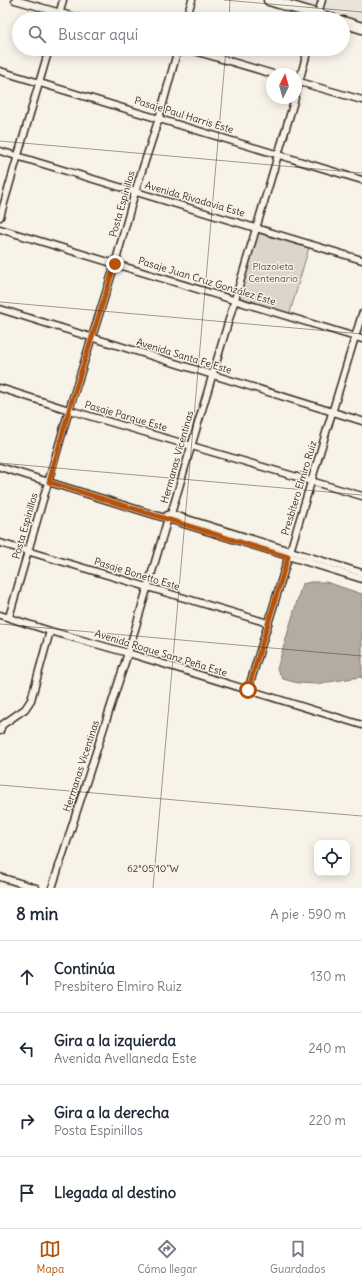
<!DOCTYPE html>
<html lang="es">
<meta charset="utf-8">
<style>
body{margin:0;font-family:Delius,sans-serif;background:#f2f2f3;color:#1f2937}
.controls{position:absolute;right:12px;bottom:12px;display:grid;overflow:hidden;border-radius:8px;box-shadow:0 2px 10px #0003}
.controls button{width:36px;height:36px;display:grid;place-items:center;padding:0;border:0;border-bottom:1px solid #e0e1e3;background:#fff;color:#1f2937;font:20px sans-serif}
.compass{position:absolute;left:266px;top:68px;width:36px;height:36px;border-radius:50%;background:#fff;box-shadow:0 2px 10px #0003;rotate:5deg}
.stop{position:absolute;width:12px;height:12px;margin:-9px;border:3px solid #b45309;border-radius:50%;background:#fff}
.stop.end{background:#b45309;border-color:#fff;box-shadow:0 1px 4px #0008}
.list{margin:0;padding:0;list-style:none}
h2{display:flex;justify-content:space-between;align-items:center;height:52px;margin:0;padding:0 16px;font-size:17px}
h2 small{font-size:13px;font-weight:400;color:#747a83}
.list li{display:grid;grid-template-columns:26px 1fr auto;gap:12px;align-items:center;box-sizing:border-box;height:72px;padding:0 16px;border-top:1px solid #e0e1e3}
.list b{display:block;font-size:15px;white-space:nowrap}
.list p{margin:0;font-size:13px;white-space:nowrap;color:#747a83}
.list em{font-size:13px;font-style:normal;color:#747a83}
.icon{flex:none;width:22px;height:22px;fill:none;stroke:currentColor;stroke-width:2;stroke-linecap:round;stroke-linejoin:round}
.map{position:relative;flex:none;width:362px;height:888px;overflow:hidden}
.search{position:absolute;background:#fff;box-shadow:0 2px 10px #0003;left:12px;right:12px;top:12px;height:44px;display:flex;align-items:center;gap:10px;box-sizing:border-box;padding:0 14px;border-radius:22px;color:#747a83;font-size:15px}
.sheet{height:340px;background:#fff}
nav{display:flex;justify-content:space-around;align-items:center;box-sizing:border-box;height:56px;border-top:1px solid #e0e1e3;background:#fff;font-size:11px;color:#747a83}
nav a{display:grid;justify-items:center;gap:2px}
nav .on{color:#b45309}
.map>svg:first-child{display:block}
</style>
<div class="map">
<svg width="362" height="888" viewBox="0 0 362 888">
<rect width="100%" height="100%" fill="#f7f3e8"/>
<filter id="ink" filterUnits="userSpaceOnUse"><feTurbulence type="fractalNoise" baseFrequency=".025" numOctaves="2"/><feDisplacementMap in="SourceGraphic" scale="8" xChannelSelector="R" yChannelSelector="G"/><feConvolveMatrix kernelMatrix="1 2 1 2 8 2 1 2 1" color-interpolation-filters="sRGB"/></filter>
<g filter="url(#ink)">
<path fill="#e9e4d9" d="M 269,0 L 362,0 L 362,28 L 343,19 L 332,19 Z"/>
<path fill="#dbd6cb" stroke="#8b8074" d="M 257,228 L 310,244 L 289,316 L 235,300 Z"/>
<path fill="#b4aca0" stroke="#84786c" d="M 311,582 L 326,582 L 362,594 L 362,678 L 360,677 L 316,684 L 298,683 L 283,679 L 277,669 L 302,584 Z"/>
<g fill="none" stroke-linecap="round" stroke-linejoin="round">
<g stroke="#3b2a1e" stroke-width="9">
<g id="street">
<path d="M 15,0 L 82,19"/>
<path d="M 317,17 L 322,0"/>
<path d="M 58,19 L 63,0"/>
<path d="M 186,19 L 192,0"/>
<path d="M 188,49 L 273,74"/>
<path d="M 0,71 L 362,180"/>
<path d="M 296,81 L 362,100"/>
<path d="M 296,93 L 308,49"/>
<path d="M 0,151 L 362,260"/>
<path d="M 0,217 L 49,49"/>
<path d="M 0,229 L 362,339"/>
<path d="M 0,309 L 362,421"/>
<path d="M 0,388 L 69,410 L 362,496"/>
<path d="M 0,467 L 362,579"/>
<path d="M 167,515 L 171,514 L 362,573"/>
<path d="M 0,543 L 268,623"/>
<path d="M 0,615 L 50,631 L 128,653 L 362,725"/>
<path d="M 9,617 L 69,410 L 115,264 L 135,192 L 159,118 L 178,49"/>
<path d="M 248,690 L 362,314"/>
<path d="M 0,731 L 2,725 L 25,709 L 31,700 L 50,631"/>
<path d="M 0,877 L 36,888"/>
<path d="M 52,888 L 128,653 L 168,518 L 171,514 L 295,98"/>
</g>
</g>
<g stroke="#3b2a1e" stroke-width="13">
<g id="primary">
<path d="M 269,0 L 332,19"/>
<path d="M 343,22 L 362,28"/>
</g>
</g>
<use href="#street" stroke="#f7f3e8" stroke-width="6"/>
<use href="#primary" stroke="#f7f3e8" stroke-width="10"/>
</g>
</g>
<g fill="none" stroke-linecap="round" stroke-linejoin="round" filter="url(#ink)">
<path stroke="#b45309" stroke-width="5" d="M 115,264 L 69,410 L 49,482 L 288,557 L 248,690"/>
</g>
<path fill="none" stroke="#3b2a1e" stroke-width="1" stroke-opacity="0.45" d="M 224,0 L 362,12M 229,19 L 230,0M 0,141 L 362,173M 0,302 L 362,334M 0,463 L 362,495M 0,624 L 362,656M 0,785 L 362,816M 153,888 L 226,49"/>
<g text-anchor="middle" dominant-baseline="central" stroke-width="3" stroke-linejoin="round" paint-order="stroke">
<g font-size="10" fill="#3b2a1e" stroke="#f7f3e8">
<text transform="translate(184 115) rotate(17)">Pasaje Paul Harris Este</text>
<text transform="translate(195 199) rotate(16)">Avenida Rivadavia Este</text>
<text transform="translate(122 204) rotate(-74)">Posta Espinillos</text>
<text transform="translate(207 281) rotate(17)">Pasaje Juan Cruz González Este</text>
<text transform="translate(184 356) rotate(17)">Avenida Santa Fe Este</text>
<text transform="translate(126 416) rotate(16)">Pasaje Parque Este</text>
<text transform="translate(177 457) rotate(-74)">Hermanas Vicentinas</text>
<text transform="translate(299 488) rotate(-73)">Presbítero Elmiro Ruiz</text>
<text transform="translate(25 526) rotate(-74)">Posta Espinillos</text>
<text transform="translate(137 574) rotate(17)">Pasaje Bonetto Este</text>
<text transform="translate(161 653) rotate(17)">Avenida Roque Sanz Peña Este</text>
<text transform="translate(81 766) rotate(-72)">Hermanas Vicentinas</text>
</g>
<g font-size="10" fill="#5b4c41" stroke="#f7f3e8">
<text x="273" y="266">Plazoleta<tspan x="273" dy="12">Centenario</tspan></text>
</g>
</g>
<g font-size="10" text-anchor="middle" fill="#3b2a1e" stroke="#f7f3e8" stroke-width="3" stroke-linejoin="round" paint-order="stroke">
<text x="153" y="872">62°05'10"W</text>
</g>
</svg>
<div class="controls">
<button><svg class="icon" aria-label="locate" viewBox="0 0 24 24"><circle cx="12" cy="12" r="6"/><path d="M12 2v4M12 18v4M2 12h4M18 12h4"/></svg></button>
</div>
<svg class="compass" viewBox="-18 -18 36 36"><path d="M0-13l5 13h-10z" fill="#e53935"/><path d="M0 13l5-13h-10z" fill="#747a83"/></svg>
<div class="stop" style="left:248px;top:690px"></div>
<div class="stop end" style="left:115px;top:264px"></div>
<div class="search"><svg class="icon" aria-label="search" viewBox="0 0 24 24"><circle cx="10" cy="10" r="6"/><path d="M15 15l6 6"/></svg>Buscar aquí</div>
</div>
<section class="sheet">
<h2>8 min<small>A pie · 590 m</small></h2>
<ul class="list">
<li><svg class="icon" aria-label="ahead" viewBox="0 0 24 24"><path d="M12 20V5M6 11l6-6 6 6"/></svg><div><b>Continúa</b><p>Presbítero Elmiro Ruiz</p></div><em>130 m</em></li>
<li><svg class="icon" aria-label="left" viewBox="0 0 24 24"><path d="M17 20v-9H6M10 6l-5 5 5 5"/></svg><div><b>Gira a la izquierda</b><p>Avenida Avellaneda Este</p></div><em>240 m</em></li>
<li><svg class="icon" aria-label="right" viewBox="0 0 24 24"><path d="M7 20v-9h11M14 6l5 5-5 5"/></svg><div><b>Gira a la derecha</b><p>Posta Espinillos</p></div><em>220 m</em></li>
<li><svg class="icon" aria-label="arrive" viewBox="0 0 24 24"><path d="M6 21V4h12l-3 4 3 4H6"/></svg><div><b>Llegada al destino</b></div></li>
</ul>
</section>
<nav>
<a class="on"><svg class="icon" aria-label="map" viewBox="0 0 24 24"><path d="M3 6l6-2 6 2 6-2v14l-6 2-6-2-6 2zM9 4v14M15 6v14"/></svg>Mapa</a>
<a><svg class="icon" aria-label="directions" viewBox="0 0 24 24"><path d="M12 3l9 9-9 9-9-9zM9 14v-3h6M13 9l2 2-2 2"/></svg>Cómo llegar</a>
<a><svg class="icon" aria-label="saved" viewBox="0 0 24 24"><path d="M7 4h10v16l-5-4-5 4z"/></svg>Guardados</a>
</nav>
